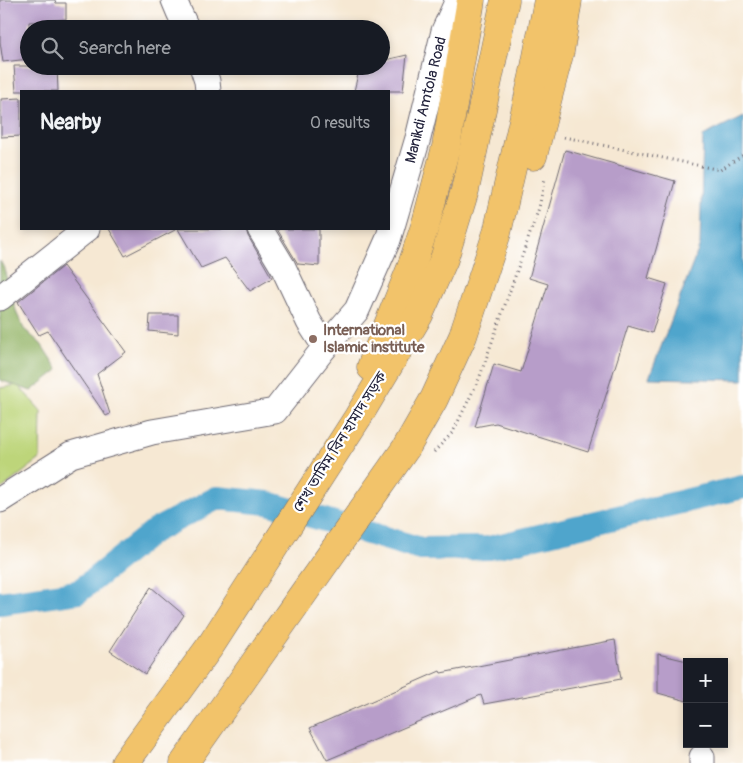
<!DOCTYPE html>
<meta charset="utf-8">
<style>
body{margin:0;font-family:Pangolin,"Noto Sans Bengali",sans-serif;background:#20242c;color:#f1f3f6}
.controls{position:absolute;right:15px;bottom:15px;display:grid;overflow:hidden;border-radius:0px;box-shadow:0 2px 8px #0003}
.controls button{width:45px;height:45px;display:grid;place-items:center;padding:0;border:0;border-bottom:1px solid #363941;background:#171b24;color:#f1f3f6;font:25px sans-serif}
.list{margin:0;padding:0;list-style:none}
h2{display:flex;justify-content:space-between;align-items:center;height:65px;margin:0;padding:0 20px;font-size:21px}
h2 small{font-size:16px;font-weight:400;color:#9ea1a6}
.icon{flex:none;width:28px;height:28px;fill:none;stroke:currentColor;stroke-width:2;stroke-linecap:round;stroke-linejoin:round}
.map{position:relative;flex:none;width:743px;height:763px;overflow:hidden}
.search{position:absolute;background:#171b24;box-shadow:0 2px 8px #0003;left:20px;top:20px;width:370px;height:55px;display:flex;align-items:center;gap:12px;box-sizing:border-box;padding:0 18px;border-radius:28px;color:#9ea1a6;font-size:19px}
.panel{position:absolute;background:#171b24;box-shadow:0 2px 8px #0003;left:20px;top:90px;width:370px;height:140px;border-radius:0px}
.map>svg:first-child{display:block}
</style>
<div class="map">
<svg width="743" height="763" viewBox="0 0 743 763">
<rect width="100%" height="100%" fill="#fff"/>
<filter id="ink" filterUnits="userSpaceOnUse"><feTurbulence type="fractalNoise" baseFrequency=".02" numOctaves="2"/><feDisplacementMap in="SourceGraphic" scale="10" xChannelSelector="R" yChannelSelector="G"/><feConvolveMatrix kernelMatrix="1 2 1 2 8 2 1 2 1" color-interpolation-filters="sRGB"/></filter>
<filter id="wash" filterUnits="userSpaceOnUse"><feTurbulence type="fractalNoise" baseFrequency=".0096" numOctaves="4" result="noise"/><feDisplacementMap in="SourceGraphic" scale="20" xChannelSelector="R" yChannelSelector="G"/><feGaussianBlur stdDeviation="1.12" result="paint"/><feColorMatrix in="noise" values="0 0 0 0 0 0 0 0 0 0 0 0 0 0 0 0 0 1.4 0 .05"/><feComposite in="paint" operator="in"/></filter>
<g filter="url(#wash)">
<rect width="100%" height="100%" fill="#f6e8d3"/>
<path fill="#bdd57a" stroke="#707c5a" d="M 18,385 L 41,411 L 40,459 L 0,490 L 0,388 Z"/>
<path fill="#96b66a" stroke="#5c6c52" d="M 0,261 L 3,266 L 17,314 L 24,329 L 41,344 L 58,370 L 31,391 L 0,380 Z"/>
<path fill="#50a5cc" stroke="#396484" d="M 743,116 L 743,380 L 649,378 L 700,245 L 703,136 Z"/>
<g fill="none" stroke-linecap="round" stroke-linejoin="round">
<path stroke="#50a5cc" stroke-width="24" d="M 0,603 L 78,592 L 154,531 L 217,498 L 268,503 L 421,549 L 489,548 L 743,487"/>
</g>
<g id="blocks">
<g fill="#b79dc9">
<path d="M 0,0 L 55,0 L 56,3 L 66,3 L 66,19 L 29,22 L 29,59 L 3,62 L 0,42 Z"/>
<path d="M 407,55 L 403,91 L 354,91 L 360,66 L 381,66 L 381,61 Z"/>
<path d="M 14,66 L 57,66 L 58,91 L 16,91 Z"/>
<path d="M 21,98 L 21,136 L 1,137 L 1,99 Z"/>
<path d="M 565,150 L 675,181 L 648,278 L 667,284 L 652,333 L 628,326 L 588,452 L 496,423 L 475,427 L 494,364 L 521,372 L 548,284 L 529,278 Z"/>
<path d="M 109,229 L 177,229 L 125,256 Z"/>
<path d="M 178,229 L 246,229 L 248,236 L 272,278 L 250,291 L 225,258 L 201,268 Z"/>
<path d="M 277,229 L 319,229 L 319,266 L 298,264 Z"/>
<path d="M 63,266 L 126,352 L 97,374 L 110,414 L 106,416 L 48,331 L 39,335 L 18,302 Z"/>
<path d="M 150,315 L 178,315 L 178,334 L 149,331 Z"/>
<path d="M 151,587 L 184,615 L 145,674 L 110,651 Z"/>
<path d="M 615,640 L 621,679 L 484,704 L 481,695 L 327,760 L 310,728 L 440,671 L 441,673 Z"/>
<path d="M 658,654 L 687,661 L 687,701 L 658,693 Z"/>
</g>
</g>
</g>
<g filter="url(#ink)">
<use href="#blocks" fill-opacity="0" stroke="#6c6770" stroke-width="1"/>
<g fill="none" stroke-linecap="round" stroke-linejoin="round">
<g stroke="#6c6770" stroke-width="27">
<g id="minor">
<path d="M 174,0 L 179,12 L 187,29"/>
<path d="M 202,66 L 207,81 L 208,91"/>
<path d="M 260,229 L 283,267 L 309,322 L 325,347 L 357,310 L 388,240 L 418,138 L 444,31 L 458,0"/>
<path d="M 0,298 L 87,229"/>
<path d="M 0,500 L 71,455 L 152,432 L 275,411 L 325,347"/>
<path d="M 702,763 L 702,757"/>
</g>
</g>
<g stroke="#6c6770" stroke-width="29">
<g id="major">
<path d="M 533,156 L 560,51 L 568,0"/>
<path d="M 371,367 L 411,268 L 426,223 L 446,147 L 471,0"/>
<path d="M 125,763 L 211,645 L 358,417 L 419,315 L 444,259 L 465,190 L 505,0"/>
<path d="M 184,763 L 406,448 L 434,399 L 463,336 L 497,233 L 533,77 L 548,0"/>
</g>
</g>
<g stroke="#6c6770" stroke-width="3" stroke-dasharray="1 4" stroke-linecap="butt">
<path d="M 564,137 L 720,170 L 743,155"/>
<path d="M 434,452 L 453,432 L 479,379 L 539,208 L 545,178"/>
</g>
<use href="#minor" stroke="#fff" stroke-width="25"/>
<use href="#major" stroke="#f2c36a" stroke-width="28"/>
</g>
</g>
<circle fill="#8d6e63" stroke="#fff" stroke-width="2" cx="313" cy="339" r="5"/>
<g text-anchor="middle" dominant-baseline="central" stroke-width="4.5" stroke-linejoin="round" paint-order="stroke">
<g font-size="15" fill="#22223b" stroke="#fff">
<text transform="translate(426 100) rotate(-76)">Manikdi Amtola Road</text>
<text transform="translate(340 442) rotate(-58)">শেখ তামিম বিন হামাদ সড়ক</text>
</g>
<g font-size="15" font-weight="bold" fill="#785e54" stroke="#fff" text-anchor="start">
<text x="323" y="330">International<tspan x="323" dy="17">Islamic institute</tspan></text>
</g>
</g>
</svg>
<div class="controls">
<button>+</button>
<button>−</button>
</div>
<div class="search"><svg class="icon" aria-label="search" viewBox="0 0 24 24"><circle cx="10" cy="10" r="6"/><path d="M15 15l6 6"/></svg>Search here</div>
<section class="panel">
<h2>Nearby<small>0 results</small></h2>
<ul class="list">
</ul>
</section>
</div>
